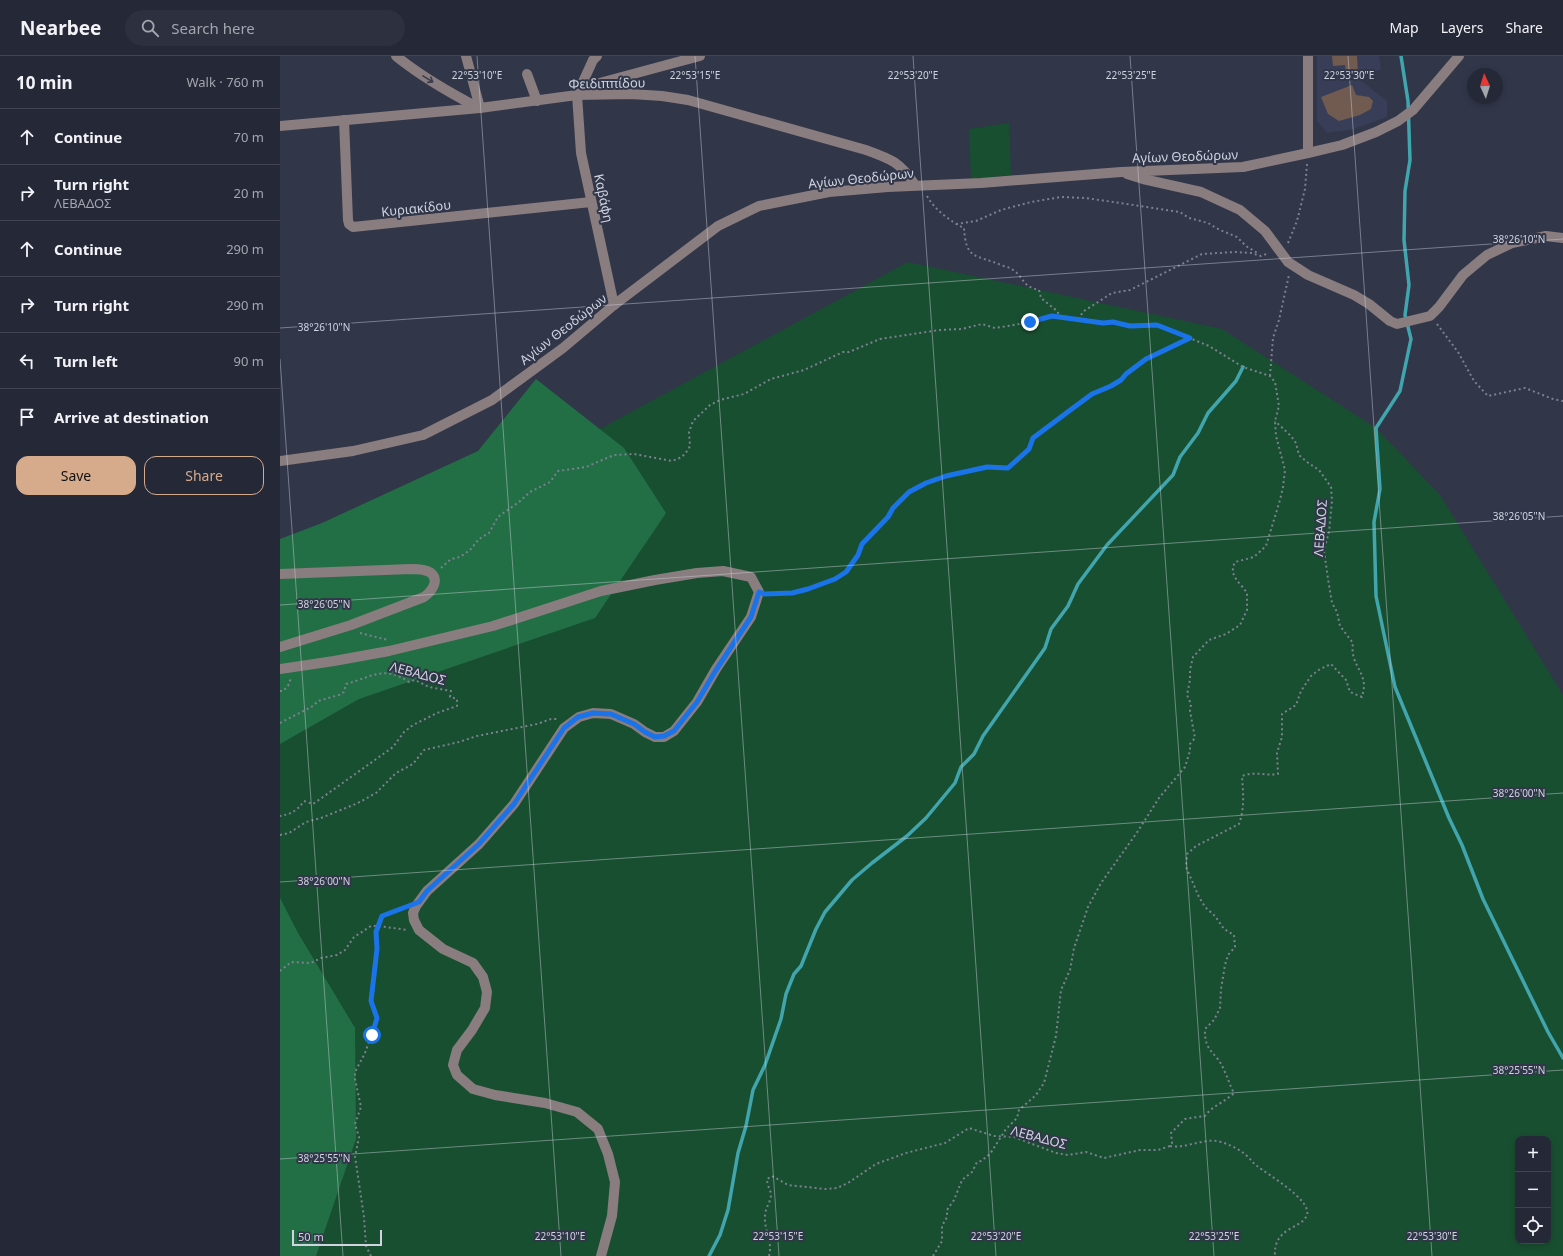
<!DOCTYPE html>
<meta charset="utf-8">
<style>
body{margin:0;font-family:"Noto Sans",sans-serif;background:#2d303f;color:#f1f3f6}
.controls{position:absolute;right:12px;bottom:12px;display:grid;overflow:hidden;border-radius:8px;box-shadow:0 2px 6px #0003}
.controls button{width:36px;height:36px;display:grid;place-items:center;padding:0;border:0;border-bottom:1px solid #424452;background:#252837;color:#f1f3f6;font:20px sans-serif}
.compass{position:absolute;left:1187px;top:12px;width:36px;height:36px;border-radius:50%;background:#252837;box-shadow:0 2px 6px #0003;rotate:356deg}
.scale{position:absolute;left:12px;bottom:10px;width:90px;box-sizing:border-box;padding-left:4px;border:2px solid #d0d4e0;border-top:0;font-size:11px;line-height:14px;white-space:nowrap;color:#d0d4e0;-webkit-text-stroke:3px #313649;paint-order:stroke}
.stop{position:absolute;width:12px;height:12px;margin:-9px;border:3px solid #1a73e8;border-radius:50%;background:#fff}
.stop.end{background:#1a73e8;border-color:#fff;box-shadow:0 1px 4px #0008}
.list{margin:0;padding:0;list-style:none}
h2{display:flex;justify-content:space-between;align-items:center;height:52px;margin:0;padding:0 16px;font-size:17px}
h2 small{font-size:13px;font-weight:400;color:#a3a6ad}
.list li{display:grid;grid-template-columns:26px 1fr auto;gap:12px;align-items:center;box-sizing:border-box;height:56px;padding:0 16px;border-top:1px solid #424452}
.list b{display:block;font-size:15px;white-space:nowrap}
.list p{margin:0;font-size:13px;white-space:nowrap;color:#a3a6ad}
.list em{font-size:13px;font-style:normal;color:#a3a6ad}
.actions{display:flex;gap:8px;padding:12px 16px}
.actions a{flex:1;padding:9px 0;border:1px solid #d6ab8b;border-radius:12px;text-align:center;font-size:14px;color:#d6ab8b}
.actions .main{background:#d6ab8b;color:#111}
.icon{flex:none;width:22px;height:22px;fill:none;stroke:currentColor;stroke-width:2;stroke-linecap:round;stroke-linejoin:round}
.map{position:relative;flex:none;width:1283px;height:1200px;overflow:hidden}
header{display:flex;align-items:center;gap:24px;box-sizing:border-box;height:56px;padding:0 20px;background:#252837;border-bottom:1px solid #424452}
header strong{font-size:19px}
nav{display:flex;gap:22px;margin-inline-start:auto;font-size:14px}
.search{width:280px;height:36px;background:#2d303f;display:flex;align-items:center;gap:10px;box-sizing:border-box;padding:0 14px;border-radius:22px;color:#a3a6ad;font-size:15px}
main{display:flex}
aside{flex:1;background:#252837}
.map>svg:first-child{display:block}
</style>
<header>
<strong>Nearbee</strong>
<div class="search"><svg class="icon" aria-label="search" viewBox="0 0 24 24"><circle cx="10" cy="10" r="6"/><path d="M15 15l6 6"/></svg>Search here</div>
<nav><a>Map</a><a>Layers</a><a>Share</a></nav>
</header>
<main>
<aside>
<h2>10 min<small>Walk · 760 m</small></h2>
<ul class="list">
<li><svg class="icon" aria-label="ahead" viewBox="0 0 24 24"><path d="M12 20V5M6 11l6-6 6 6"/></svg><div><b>Continue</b></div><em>70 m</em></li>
<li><svg class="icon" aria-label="right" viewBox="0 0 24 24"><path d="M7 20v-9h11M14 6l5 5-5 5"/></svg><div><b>Turn right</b><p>ΛΕΒΑΔΟΣ</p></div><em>20 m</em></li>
<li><svg class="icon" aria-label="ahead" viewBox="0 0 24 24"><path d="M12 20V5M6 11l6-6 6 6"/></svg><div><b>Continue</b></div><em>290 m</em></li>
<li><svg class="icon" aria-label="right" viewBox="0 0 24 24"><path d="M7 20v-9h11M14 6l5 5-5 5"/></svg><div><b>Turn right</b></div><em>290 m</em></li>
<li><svg class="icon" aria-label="left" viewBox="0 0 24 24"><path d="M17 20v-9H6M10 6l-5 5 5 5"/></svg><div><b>Turn left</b></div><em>90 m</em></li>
<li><svg class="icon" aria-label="arrive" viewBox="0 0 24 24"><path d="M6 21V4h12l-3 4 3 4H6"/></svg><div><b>Arrive at destination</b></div></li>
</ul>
<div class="actions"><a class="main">Save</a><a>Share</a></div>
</aside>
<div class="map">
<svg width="1283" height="1200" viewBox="0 0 1283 1200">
<rect width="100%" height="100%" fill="#313649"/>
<path fill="#383e57" d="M 1037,0 L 1099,0 L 1101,13 L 1079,23 L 1107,45 L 1107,61 L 1074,73 L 1047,77 L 1037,65 Z"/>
<g fill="#194f31" fill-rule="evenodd">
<path d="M 729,67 L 731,119 L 691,123 L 689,73 Z"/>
<path d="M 628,206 L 942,273 L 1096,372 L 1160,439 L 1283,639 L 1283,1200 L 0,1200 L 0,552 L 200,438 ZM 1238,1083 L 1268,1083 L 1268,1185 L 1238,1185 Z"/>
</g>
<g fill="#226f45">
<path d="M 256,323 L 344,392 L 386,457 L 315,562 L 79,643 L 0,688 L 0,483 L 42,467 L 198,395 Z"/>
<path d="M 0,842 L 18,877 L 75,972 L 76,1083 L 36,1200 L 0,1200 Z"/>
</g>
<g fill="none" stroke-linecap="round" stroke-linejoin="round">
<g stroke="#41a5ae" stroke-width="3.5">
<path d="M 1121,0 L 1128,45 L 1130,104 L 1125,135 L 1124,184 L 1129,229 L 1125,259 L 1131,283 L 1120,335 L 1096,372 L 1100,433 L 1094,466 L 1096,540 L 1115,631 L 1169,762 L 1182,789 L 1203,843 L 1268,976 L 1283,1002"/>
<path d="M 429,1200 L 440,1179 L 448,1154 L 458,1097 L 466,1070 L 473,1034 L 485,1009 L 501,963 L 506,938 L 514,918 L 521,910 L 536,873 L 545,856 L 572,824 L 592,807 L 627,780 L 646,762 L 675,727 L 681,711 L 694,698 L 703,680 L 765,592 L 771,573 L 788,550 L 798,528 L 827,489 L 893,419 L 900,401 L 918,377 L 928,357 L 956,325 L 963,311"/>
</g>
</g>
<g fill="#715b50">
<path d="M 1052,0 L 1077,0 L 1078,16 L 1066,17 L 1065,9 L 1053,10 Z"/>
<path d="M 1072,29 L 1076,39 L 1089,41 L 1093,45 L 1091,53 L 1080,59 L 1059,65 L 1048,58 L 1041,41 Z"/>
</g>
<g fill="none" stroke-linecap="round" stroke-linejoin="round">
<g stroke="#7c8090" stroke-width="2" stroke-dasharray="2 3" stroke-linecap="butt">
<path d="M 647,140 C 654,153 671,166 684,172 C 686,205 696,198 721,209 C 725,211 730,211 733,214 C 745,222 741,230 759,234 L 761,242 L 777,255 L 781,262"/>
<path d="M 676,168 L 696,165 L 721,154 L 751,146 L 781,141 L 806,142 L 900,156 L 909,162 L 928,167 L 940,174 L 957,181 L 966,190 L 979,198"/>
<path d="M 1008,187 L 1017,165 L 1025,133 L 1027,108"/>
<path d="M 798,263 L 804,255 L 832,237 L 850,234 L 922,198 L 955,196 L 971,197 L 981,200 L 989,197"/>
<path d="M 1157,268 L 1178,296 L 1194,325 L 1208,340 L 1245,332 L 1273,343 L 1283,345"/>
<path d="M 990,320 L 993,282 L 999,264 L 1009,219"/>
<path d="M 161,512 L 171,503 L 180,501 L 190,494 L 199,483 L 209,477 L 218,461 L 222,458 L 239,446 L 250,436 L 270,426 L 278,415 L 306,411 L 334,399 L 354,398 L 392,405 L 402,401 L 408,394 L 410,390 L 409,376 L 413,365 L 430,349 L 440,344 L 464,338 L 491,323 L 524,314 L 563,296 L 569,296 L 600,283 L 660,274 L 682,273 L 702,268 L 715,272 L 722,271 L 751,266 L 772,260 L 823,267 L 833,266 L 851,270 L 877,269 L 929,290 L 963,311 L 990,320 L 995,326 L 999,350 L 995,365 L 996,380 L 1005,414 L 1003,431 L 1000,444 L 986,490 L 974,501 L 955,506 C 948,520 960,526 967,537 L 967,554 L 960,569 L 946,578 L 929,584 L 913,601 L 910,614 L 910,624 L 907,639 L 911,648 L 910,655 L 915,682 L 910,688 L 910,695 L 905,711 L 879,742 L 856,778 L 821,827 L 808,851 L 794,892 L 790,914 L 781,934 L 776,980 L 764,1027 L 756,1039 L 739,1054 L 737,1062 L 726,1073 L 710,1098 L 701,1105 L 697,1106 L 692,1116 L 682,1124 L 674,1144 L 667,1154 L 667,1161 L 662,1170 L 662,1185 L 653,1200"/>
<path d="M 490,538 L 512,537 L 528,533 L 555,523 L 566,516 L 578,499 L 582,488 L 608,461 L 613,453 L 629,436 L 646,427 L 666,420 L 707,411 L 728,412 L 749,393 L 753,382 L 789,355 L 813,338 L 831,330 L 841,324 L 845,318 L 866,303 L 909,282"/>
<path d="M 80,577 L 108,584"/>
<path d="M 0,635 L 3,635 L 8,630 L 11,622"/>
<path d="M 0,667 L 33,650 L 38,645 L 59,639 L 64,636 L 66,628 C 92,621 104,609 129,626 L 135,624 L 149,631 L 171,635 L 170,641 L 177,643 L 177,650 L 157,657 L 133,669 L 124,676 L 113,691 L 43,741 L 33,748 L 24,745 C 17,755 11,758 0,760"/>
<path d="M 0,779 L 9,777 L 26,766 L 41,762 L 78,747 L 96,737 L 116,717 L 133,708 L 144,694 L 179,686 L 197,680 L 257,668 L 271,663 L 278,663"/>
<path d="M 0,915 L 11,906 L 31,907 L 41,902 L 57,899 L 65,894 L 74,881 L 91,870 L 99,870 L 127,874"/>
<path d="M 890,1090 C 907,1093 924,1081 941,1086 C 951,1089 961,1094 968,1101 C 971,1104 973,1107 977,1110 C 987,1118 1032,1144 1027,1159 C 1022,1173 993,1171 995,1200"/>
<path d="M 91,1200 L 86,1190 L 84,1161 L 76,1107 L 75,1101 L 79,1081 L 75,1068 L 81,1051 L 75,1023 L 75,1016 L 85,997 L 97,963 L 91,945 L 97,893 L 96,876 L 102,860 L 123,852"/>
<path d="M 489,1200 C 493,1186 484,1174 485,1160 C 485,1152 491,1146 491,1138 C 490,1133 487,1129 487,1123 L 492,1120 L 508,1129 L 545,1133 L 557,1132 L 568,1127 L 596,1108 L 626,1097 L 665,1087 L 689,1072 L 714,1080 L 734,1081 L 776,1097 L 788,1099 L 806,1096 L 824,1102 L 860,1094 L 878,1094 L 890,1090 L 892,1087 L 891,1077 L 905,1063 L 925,1060 C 932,1050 945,1046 954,1037 C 950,1030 948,1022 944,1014 C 937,996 924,997 925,973 L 934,964 L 940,952 L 941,933 L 945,909 L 948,899 L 955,891 L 954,879 L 944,873 L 935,860 L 925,851 L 919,841 L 906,811 L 907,798 L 916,790 L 959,768 C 965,752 963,736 962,720 C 975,715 985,720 998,718 L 997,697 L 1002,681 L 1002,658 L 1016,649 L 1021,635 L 1031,620 L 1040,613 L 1051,608 L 1066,624 L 1070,636 L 1082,641 C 1083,637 1084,633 1084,629 C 1083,613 1070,607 1073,587 L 1060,570 L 1057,556 L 1052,547 L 1048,523 L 1044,494 L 1049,476 L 1052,445 L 1051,431 L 1039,414 L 1027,406 L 1019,399 L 1016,387 L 1011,380 L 995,365"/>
</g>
<g stroke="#897d7f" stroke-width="10">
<path d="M 116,0 C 142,21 170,37 199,52"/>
<path d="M 186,0 L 200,52"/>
<path d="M 317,0 L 313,4 L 297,39 L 301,97 L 334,249"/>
<path d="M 1028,0 L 1028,97"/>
<path d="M 247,18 L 257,45"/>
<path d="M 301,32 L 420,0"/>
<path d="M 64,64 L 68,164 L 69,168 L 73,171 L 311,146"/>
<path d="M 0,70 L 200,52 L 297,39 L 351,38 L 382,40 L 408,44 L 586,94 C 611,103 620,106 635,129"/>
<path d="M 847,118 L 863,123 L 921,136 L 960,154 L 985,175 L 1008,206 L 1028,219 L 1074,239 L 1089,248 L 1110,265 L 1117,268 L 1150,260 L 1159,251 L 1183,219 L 1207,199 L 1232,187 L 1266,180 L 1283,182"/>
<path d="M 0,405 L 73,395 L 143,379 L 212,344 L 283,292 L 334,249 L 438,170 L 479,150 L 549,136 L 608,131 L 701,127 L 841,116 L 963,111 L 1028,97 L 1062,89 L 1096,76 L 1118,65 L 1133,54 L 1179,0"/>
<path d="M 0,518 L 131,513 C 137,513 146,513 151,517 C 160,525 151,536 144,541 L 71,569 L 0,591"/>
<path d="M 0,613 L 54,605 L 109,595 L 213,570 L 321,535 L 375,524 L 417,517 L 443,515 L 471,521 L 479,536 L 471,561 L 436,613 L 417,646 L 394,675 L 384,681 L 375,681 L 365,676 L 354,668 L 331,658 L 313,657 L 299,661 L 284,672 L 234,748 L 199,788 L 147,835 L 136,850 L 133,857 L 134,864 L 139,874 L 163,893 L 193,907 L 203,921 L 207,936 L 205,952 L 192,974 L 177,994 L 173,1009 L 177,1019 L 193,1033 L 215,1039 L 265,1047 L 297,1056 L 318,1073 L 328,1098 L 335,1126 L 332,1160 L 321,1200"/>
</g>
</g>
<defs><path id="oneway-shaft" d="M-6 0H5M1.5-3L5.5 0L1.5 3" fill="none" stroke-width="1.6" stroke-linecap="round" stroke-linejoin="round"/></defs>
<use stroke="#3a3d4e" href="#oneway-shaft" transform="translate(148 23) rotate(31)"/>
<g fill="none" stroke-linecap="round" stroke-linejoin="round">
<path stroke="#1a73e8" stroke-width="5" d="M 92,979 L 97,962 L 91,945 L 97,893 L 96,876 L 102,860 L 139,846 L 147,835 L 199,788 L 234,748 L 284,672 L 298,661 L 313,657 L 331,658 L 354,668 L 365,676 L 375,681 L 384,680 L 394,675 L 417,646 L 436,614 L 471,561 L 479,536 L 484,538 L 512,537 L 528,533 L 555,523 L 566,516 L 578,499 L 582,488 L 608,461 L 613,452 L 629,436 L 646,427 L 666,420 L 707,411 L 728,412 L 749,393 L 753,382 L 789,355 L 812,338 L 831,330 L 841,324 L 846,318 L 866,303 L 910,282 L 877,269 L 850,270 L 833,266 L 823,267 L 772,260 L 750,266"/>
</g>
<path fill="none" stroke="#d0d4e0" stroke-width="1" stroke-opacity="0.45" d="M 197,0 L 281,1200M 415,0 L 499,1200M 633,0 L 716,1200M 850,0 L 934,1200M 1068,0 L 1152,1200M 0,272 L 1283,183M 0,303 L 63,1200M 0,549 L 1283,460M 0,826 L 1283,737M 0,1103 L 1283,1014"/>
<g text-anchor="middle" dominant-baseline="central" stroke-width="4" stroke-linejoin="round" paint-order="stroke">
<g font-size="13" fill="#d0d4e0" stroke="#313649">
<text transform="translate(327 27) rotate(-1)">Φειδιππίδου</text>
<text transform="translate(905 100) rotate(-2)">Αγίων Θεοδώρων</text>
<text transform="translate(581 122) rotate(-6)">Αγίων Θεοδώρων</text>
<text transform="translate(324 142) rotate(78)">Καβάφη</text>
<text transform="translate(136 152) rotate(-6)">Κυριακίδου</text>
<text transform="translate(283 273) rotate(-38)">Αγίων Θεοδώρων</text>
<text transform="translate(1040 472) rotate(-86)">ΛΕΒΑΔΟΣ</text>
<text transform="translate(138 617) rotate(15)">ΛΕΒΑΔΟΣ</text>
<text transform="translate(759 1081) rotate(15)">ΛΕΒΑΔΟΣ</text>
</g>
</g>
<g font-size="10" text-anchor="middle" fill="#d0d4e0" stroke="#313649" stroke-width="4" stroke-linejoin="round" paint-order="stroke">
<text x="197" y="23">22°53'10"E</text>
<text x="415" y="23">22°53'15"E</text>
<text x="633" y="23">22°53'20"E</text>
<text x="851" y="23">22°53'25"E</text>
<text x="1069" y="23">22°53'30"E</text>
<text x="1239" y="187">38°26'10"N</text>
<text x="44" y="275">38°26'10"N</text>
<text x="1239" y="464">38°26'05"N</text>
<text x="44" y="552">38°26'05"N</text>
<text x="1239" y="741">38°26'00"N</text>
<text x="44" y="829">38°26'00"N</text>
<text x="1239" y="1018">38°25'55"N</text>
<text x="44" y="1106">38°25'55"N</text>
<text x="280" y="1184">22°53'10"E</text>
<text x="498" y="1184">22°53'15"E</text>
<text x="716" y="1184">22°53'20"E</text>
<text x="934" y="1184">22°53'25"E</text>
<text x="1152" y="1184">22°53'30"E</text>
</g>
</svg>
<div class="controls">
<button>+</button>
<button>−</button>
<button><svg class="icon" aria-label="locate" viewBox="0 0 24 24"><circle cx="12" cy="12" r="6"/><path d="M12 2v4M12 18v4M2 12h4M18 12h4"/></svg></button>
</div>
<svg class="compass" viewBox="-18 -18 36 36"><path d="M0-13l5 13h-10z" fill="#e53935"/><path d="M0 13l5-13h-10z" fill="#a3a6ad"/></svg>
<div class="scale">50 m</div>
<div class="stop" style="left:92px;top:979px"></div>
<div class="stop end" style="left:750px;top:266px"></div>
</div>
</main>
